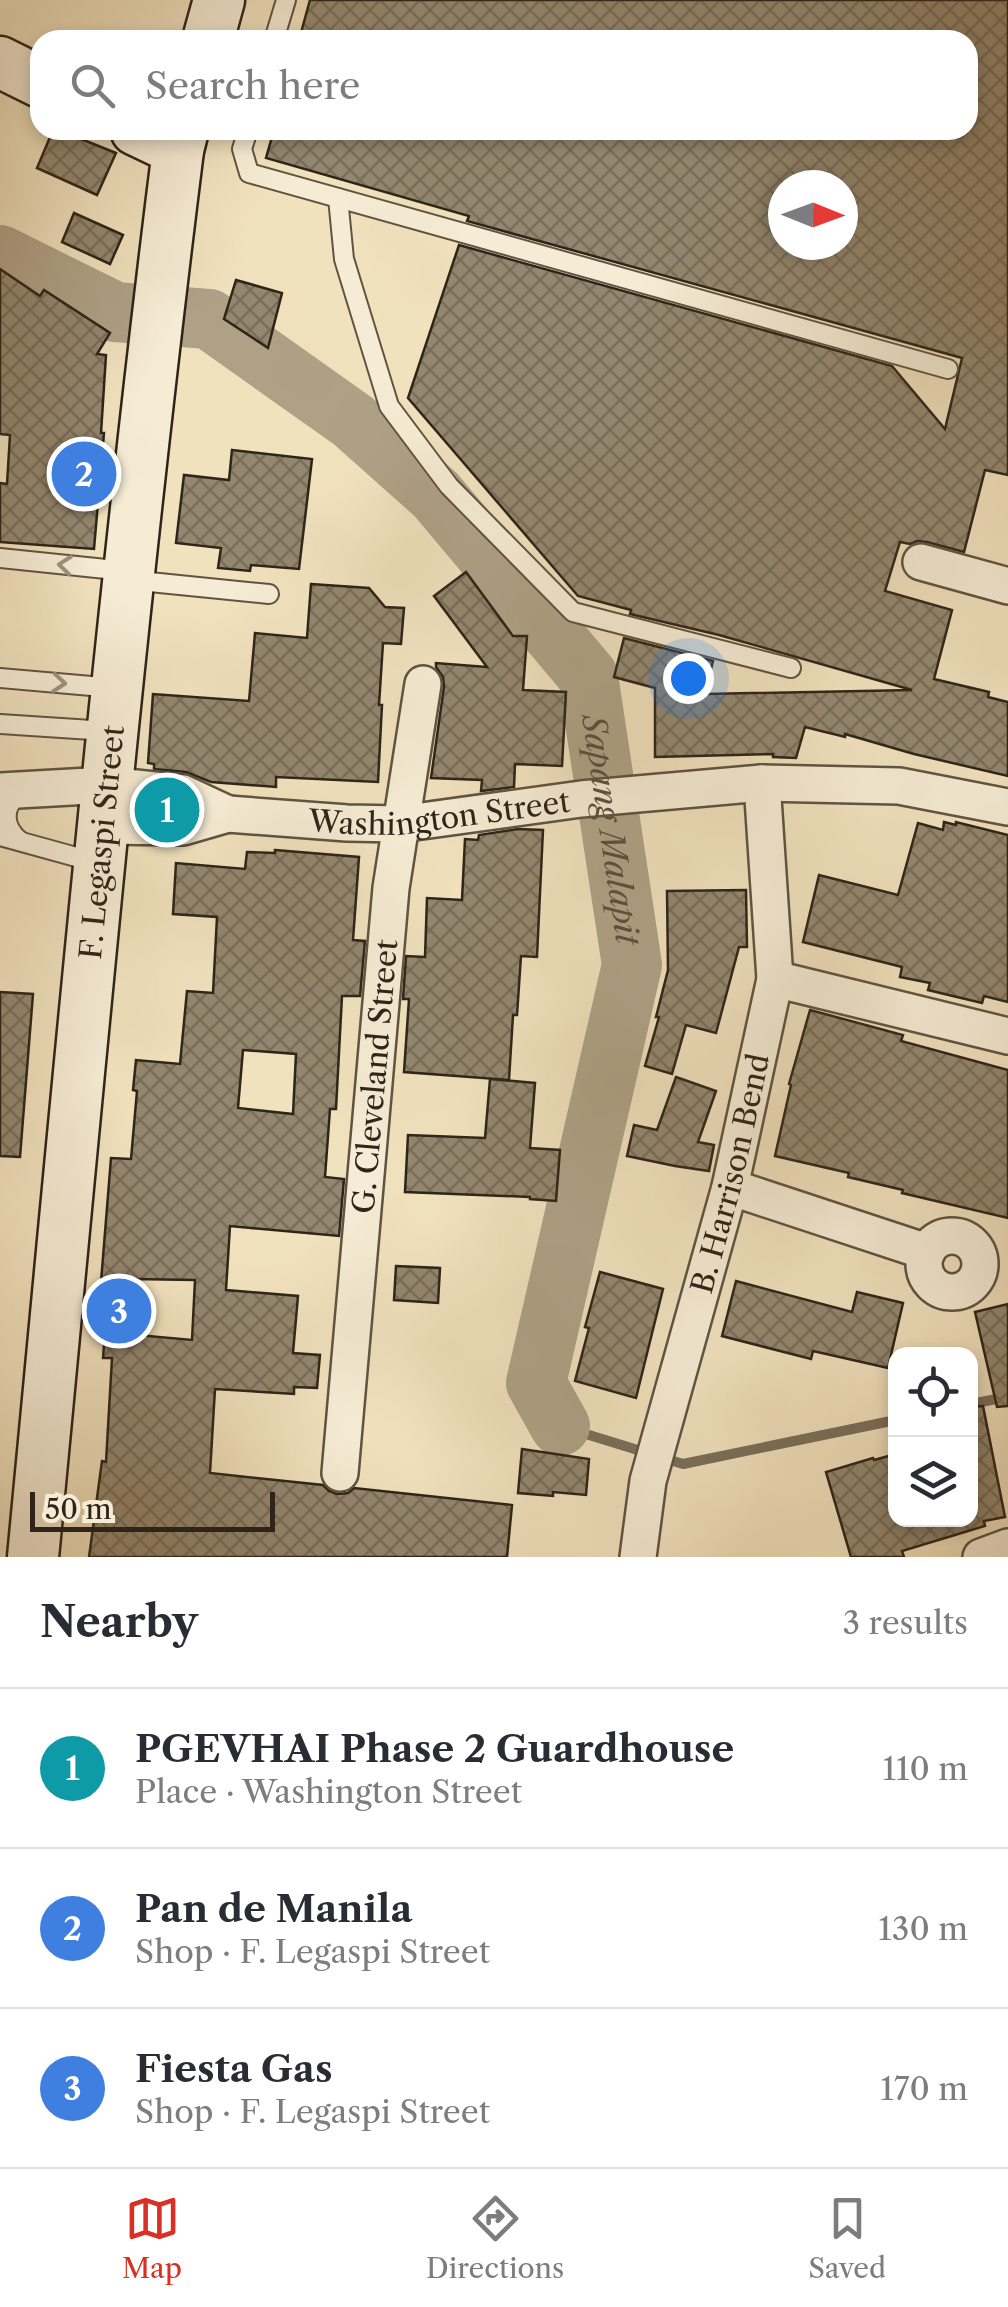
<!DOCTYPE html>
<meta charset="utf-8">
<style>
body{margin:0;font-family:"Libre Caslon Text",serif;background:#f2f2f3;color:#2b2b33}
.controls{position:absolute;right:30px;bottom:30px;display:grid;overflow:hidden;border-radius:20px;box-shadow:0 5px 15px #0003}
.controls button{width:90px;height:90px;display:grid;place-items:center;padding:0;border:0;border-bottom:2px solid #e1e1e2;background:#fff;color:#2b2b33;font:50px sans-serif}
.compass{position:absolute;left:768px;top:170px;width:90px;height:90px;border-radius:50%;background:#fff;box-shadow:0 5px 15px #0003;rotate:91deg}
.scale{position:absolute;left:30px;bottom:25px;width:245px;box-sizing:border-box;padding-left:10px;border:5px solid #2e2419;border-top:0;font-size:28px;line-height:35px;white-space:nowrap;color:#2e2419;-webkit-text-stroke:8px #f6ecd5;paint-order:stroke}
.you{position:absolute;left:688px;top:678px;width:35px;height:35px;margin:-25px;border:8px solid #fff;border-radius:50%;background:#1a73e8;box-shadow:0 0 0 15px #1a73e833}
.badge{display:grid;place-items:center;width:65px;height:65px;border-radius:50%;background:#d93025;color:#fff;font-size:32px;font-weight:700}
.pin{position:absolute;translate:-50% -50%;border:5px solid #fff;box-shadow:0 2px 10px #0006}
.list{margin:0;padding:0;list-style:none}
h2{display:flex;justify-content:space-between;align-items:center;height:130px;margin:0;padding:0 40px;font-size:42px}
h2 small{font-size:32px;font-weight:400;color:#7c7c81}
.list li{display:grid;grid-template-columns:65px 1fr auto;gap:30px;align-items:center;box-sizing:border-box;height:160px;padding:0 40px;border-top:2px solid #e1e1e2}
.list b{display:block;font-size:38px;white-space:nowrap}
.list p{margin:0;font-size:32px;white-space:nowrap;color:#7c7c81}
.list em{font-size:32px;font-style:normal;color:#7c7c81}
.icon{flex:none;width:55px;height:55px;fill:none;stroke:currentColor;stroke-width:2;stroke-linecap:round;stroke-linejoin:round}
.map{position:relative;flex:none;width:1008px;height:1557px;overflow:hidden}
.search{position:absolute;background:#fff;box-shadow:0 5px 15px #0003;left:30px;right:30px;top:30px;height:110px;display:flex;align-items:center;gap:25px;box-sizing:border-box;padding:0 35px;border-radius:30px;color:#7c7c81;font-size:38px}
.sheet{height:610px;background:#fff}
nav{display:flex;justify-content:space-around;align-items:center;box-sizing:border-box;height:140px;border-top:2px solid #e1e1e2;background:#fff;font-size:28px;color:#7c7c81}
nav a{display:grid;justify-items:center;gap:5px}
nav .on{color:#d93025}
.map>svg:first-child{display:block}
</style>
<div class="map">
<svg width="1008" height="1557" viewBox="0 0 1008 1557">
<defs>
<pattern id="building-cross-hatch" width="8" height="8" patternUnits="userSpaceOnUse" patternTransform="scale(2.5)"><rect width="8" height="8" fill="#93876f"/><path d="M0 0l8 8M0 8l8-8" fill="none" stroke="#786e5a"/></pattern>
</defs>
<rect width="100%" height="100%" fill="#f1e2be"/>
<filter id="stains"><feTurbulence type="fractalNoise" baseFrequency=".002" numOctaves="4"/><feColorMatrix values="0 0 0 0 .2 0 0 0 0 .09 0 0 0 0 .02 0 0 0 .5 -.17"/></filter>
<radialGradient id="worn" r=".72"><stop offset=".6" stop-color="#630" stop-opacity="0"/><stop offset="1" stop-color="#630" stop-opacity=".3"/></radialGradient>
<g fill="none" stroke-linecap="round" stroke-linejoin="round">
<g stroke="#7b6f5a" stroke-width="10">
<path d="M 970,1404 L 1008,1397"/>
<path d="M 560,1426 L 683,1464 L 896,1420"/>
</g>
<path stroke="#afa186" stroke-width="60" id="s1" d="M 0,255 L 115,312 L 209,319 L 353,421 L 436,495 L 588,676 L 632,965 L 536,1383 L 560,1426"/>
</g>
<g fill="url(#building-cross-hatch)" stroke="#2e2419" stroke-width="2.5" fill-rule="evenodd">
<path d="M 310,0 L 1008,0 L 1008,475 L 985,470 L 964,552 L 927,542 L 917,541 L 910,544 L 900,542 L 885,591 L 952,610 L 934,679 L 989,692 L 988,697 L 1008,702 L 1008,776 L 914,754 L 845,734 L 845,737 L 805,727 L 796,758 L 773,757 L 773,754 L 655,757 L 655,688 L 614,677 L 624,638 L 713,661 L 705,694 L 912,690 L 719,635 L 630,614 L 631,610 L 578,596 L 408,398 L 459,245 L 892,366 L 945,429 L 962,358 L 467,221 L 469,216 L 266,158 L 274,130 L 968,130 L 968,40 L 299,40 ZM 783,185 L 843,185 L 843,245 L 783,245 Z"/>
<path d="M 53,130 L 59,130 L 116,153 L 97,195 L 37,168 Z"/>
<path d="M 74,213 L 123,235 L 110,264 L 62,242 Z"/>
<path d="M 0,269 L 40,296 L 44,290 L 110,333 L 97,354 L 106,355 L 101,433 L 104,433 L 94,549 L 0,542 L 0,483 L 7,484 L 10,435 L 0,434 Z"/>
<path d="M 236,280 L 282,293 L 268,348 L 224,319 Z"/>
<path d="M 232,450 L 312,459 L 299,569 L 251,565 L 250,571 L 218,568 L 221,548 L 176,543 L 184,475 L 229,480 Z"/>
<path d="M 466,572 L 513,636 L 527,636 L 523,690 L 566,692 L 562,766 L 515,764 L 514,787 L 481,791 L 482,780 L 431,778 L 444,687 L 443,677 L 436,667 L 436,663 L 487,667 L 434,596 Z"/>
<path d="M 311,584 L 369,588 L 385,607 L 404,608 L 401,644 L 383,643 L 379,705 L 382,705 L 378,782 L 276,777 L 276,787 L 211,782 L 186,772 L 154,769 L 154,764 L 148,763 L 153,694 L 249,701 L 255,633 L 307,638 Z"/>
<path d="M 944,822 L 956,825 L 956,822 L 1008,835 L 1008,1002 L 984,996 L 982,1003 L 928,990 L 930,983 L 900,977 L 902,967 L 803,942 L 819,875 L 898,895 L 918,823 L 943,830 Z"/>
<path d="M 518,829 L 543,830 L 537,957 L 521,956 L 517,1015 L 513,1015 L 509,1080 L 404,1072 L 409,999 L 403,999 L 406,956 L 425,957 L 427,898 L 462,900 L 465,839 L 478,840 L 479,835 Z"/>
<path d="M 275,850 L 359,857 L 353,940 L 365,941 L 360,996 L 342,996 L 336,1109 L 330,1109 L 325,1177 L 344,1179 L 339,1236 L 230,1226 L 226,1290 L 298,1296 L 293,1353 L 320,1355 L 317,1388 L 294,1387 L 294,1394 L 215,1389 L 210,1473 L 323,1485 L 329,1491 L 337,1494 L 348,1493 L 354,1488 L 512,1505 L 507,1557 L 89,1557 L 102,1461 L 106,1462 L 112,1358 L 103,1358 L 105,1332 L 192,1340 L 195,1280 L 132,1279 L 132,1284 L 101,1282 L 111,1158 L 131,1159 L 137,1091 L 133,1090 L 136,1060 L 180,1064 L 187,991 L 213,993 L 217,917 L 173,914 L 176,863 L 245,869 L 247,852 L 275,853 ZM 243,1050 L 296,1054 L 293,1114 L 238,1108 Z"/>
<path d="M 746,890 L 747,947 L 739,947 L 716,1033 L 686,1025 L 672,1074 L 645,1066 L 659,1017 L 656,1017 L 668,970 L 667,891 Z"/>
<path d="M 0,992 L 33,994 L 20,1157 L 0,1156 Z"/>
<path d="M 810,1010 L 903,1035 L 901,1041 L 1008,1070 L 1008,1218 L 902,1193 L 903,1190 L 848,1177 L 849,1173 L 775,1156 L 791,1085 L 789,1084 Z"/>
<path d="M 676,1077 L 716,1091 L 698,1142 L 714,1145 L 709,1171 L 675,1166 L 627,1156 L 634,1125 L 657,1130 Z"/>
<path d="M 490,1079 L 535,1083 L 530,1148 L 560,1150 L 556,1201 L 530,1199 L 530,1197 L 405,1192 L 408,1135 L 485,1138 Z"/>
<path d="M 396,1266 L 440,1268 L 438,1303 L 394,1300 Z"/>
<path d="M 600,1272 L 663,1289 L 636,1398 L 575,1381 L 589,1328 L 585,1327 Z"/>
<path d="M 736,1281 L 852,1312 L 857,1292 L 903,1303 L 888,1368 L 813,1351 L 811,1359 L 722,1336 Z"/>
<path d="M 1008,1304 L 1008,1406 L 997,1407 L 975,1312 Z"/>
<path d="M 983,1406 L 1005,1517 L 984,1521 L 985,1526 L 902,1551 L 904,1557 L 851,1557 L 826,1472 L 873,1458 L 874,1460 L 896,1454 L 896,1520 L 970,1520 L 970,1407 Z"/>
<path d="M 522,1449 L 589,1459 L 586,1495 L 553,1492 L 553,1496 L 518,1493 Z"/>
</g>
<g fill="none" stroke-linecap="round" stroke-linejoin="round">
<g stroke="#5f5442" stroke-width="22">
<g id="lane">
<path d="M 274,40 L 286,0"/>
<path d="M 248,130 L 242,149 L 249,173 L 948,369"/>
<path d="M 338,198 L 344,259 L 389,406 L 449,486 L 573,612 L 791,668"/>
<path d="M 0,558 L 125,571"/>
<path d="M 130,580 L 269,594"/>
<path d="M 0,678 L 114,688"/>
<path d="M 0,724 L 107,731"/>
<path d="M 0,836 L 98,863"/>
<path d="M 20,841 C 2,826 2,806 21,792"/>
</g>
</g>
<g stroke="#5f5442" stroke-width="40">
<g id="street">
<path d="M 921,562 L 1008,586"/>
<path d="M 0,791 L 107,785 L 183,793 L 228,814"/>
<path id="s2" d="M 102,826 L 183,827 L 228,814 L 347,823 L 400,824 L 581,799 L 762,783 L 899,786 L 1008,807"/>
<path d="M 775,979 L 1008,1036"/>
<path d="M 730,1187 L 927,1252"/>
<circle cx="952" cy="1264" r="28"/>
<path id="s3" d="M 340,1473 L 391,888 L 423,684"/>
<path id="s4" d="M 638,1557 L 648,1481 L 730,1187 L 775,979 L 762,783"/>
<path d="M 981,1557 L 1008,1547"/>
</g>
</g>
<g stroke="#2e2419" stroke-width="55">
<g id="secondary">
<path d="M 208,40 L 219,0"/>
<path d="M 0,62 L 40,82"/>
<path d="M 136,130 L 178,150"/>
<path id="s5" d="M 33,1557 C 78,1088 119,618 178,150 L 183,130"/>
</g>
</g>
<use href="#lane" stroke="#f6ecd5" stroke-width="18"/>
<use href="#street" stroke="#f6ecd5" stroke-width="35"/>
<use href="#secondary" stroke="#f6ecd5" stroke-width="50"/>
</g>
<defs><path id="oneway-chevron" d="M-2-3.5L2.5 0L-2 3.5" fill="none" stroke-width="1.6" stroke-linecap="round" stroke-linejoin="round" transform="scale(2.5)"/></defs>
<g stroke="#9c9280">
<use href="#oneway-chevron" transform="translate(65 565) rotate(-174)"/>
<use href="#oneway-chevron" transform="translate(59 683) rotate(5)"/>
</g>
<g text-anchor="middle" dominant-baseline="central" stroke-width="8" stroke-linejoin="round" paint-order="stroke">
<g font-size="30" fill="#2e2419" stroke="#f6ecd5">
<text stroke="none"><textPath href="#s2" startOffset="340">Washington Street</textPath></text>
<text stroke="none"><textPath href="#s5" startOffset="718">F. Legaspi Street</textPath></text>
<text stroke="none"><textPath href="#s3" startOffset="398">G. Cleveland Street</textPath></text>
<text stroke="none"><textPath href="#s4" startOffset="395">B. Harrison Bend</textPath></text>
</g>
<g font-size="32" font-style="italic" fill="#5b503f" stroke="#f6ecd5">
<text stroke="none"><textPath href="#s1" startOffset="902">Sapang Malapit</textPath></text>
</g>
</g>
<rect width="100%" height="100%" filter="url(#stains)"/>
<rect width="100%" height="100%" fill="url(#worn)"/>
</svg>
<div class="controls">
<button><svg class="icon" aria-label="locate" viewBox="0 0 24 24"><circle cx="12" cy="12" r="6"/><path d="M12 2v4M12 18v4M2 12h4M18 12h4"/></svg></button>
<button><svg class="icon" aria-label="layers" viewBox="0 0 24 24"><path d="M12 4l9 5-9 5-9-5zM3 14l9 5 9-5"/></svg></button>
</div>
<svg class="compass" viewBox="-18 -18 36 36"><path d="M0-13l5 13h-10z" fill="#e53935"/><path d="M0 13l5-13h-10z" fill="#7c7c81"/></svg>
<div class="scale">50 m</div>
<div class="you"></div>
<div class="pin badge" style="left:167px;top:810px;background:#0f9aa8">1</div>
<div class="pin badge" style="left:84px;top:474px;background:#3f7fe0">2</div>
<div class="pin badge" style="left:119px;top:1311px;background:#3f7fe0">3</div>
<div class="search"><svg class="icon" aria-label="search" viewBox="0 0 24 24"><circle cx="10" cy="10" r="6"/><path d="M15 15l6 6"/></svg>Search here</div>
</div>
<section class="sheet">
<h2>Nearby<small>3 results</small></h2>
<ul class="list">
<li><span class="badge" style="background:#0f9aa8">1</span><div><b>PGEVHAI Phase 2 Guardhouse</b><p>Place · Washington Street</p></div><em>110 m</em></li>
<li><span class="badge" style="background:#3f7fe0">2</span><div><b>Pan de Manila</b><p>Shop · F. Legaspi Street</p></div><em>130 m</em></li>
<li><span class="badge" style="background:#3f7fe0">3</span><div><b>Fiesta Gas</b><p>Shop · F. Legaspi Street</p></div><em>170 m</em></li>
</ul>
</section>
<nav>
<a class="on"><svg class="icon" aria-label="map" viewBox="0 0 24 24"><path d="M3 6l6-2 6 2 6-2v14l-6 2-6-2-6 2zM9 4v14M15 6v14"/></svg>Map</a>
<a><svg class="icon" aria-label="directions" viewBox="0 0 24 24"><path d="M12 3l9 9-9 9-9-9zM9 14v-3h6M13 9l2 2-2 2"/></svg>Directions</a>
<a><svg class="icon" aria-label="saved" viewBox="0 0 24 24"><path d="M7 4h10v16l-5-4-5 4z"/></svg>Saved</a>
</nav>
